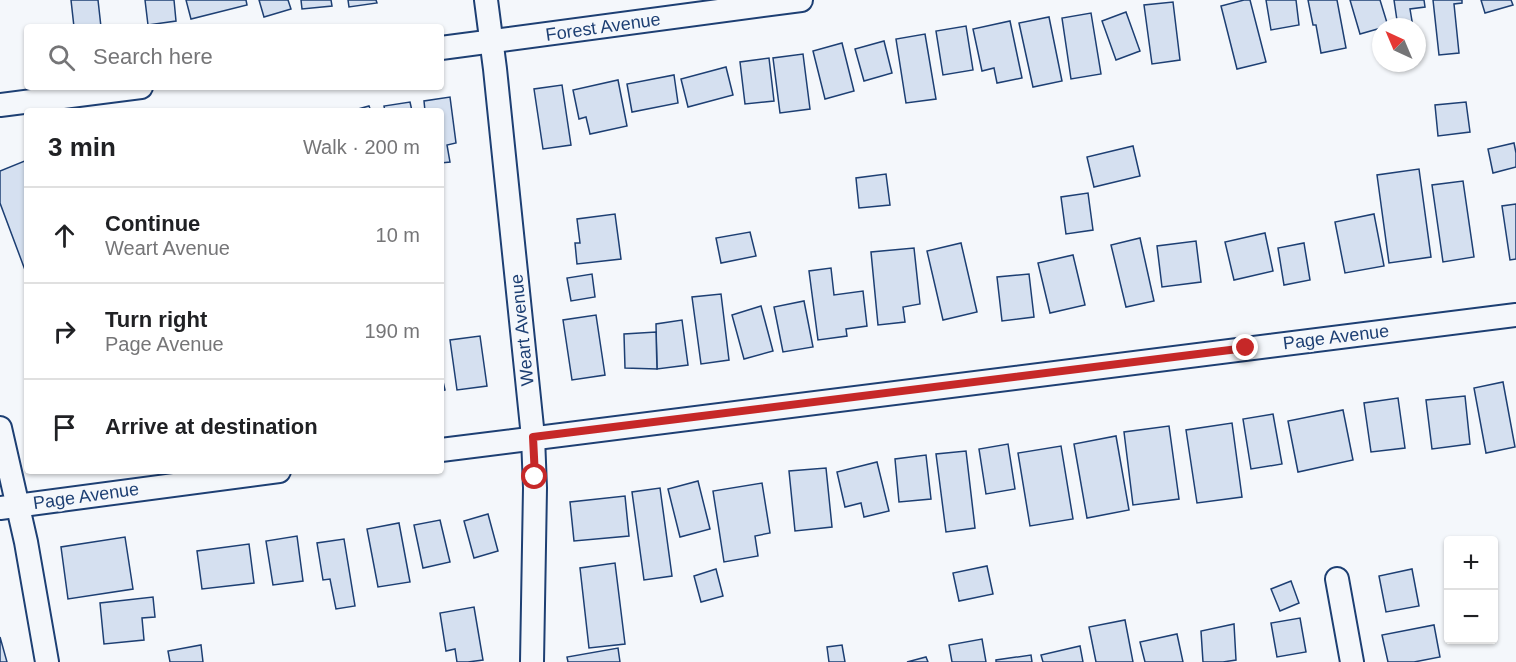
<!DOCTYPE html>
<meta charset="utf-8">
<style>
body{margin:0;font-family:Arial,sans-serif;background:#f2f2f2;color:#202124}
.controls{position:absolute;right:18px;bottom:18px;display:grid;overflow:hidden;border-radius:6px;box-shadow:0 2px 4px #0004}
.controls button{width:54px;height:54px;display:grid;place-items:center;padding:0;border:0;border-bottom:2px solid #e0e0e0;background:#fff;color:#202124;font:30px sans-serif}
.compass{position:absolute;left:1372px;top:18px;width:54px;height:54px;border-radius:50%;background:#fff;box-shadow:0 2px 4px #0004;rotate:316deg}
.stop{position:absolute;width:18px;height:18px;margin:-14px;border:4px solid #c62828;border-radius:50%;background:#fff}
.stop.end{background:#c62828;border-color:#fff;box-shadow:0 2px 6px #0008}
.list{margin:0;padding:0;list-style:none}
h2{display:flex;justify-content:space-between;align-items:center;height:78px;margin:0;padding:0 24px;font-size:26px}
h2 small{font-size:20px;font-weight:400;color:#757577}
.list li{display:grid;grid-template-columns:39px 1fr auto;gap:18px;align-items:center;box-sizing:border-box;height:96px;padding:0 24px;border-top:2px solid #e0e0e0}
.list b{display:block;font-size:22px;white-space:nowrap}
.list p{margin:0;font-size:20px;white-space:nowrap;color:#757577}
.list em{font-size:20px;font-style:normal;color:#757577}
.icon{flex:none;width:33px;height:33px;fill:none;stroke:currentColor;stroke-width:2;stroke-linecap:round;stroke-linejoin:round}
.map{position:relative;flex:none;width:1516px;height:662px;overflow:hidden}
.search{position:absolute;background:#fff;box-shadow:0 2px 4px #0004;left:24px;top:24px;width:420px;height:66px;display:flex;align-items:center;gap:15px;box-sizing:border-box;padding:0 21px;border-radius:6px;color:#757577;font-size:22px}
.panel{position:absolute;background:#fff;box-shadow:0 2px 4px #0004;left:24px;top:108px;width:420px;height:366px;border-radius:6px}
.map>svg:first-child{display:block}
</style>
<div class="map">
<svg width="1516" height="662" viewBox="0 0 1516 662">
<rect width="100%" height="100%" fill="#f4f7fb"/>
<g fill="#d5e0f0" stroke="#1d3f73" stroke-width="1.5">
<path d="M 71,0 L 98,0 L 101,27 L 74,27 Z"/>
<path d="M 145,0 L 174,0 L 176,21 L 148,25 Z"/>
<path d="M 186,0 L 246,0 L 247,5 L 191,19 Z"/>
<path d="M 259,0 L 288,0 L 291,9 L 264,17 Z"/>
<path d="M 301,0 L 331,0 L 332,6 L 302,9 Z"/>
<path d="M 348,0 L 376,0 L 377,3 L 349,7 Z"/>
<path d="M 1244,0 L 1250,0 L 1266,62 L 1237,69 L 1221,6 Z"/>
<path d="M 1266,0 L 1296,0 L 1299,25 L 1271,30 Z"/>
<path d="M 1308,0 L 1337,0 L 1346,48 L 1321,53 L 1316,25 L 1313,25 Z"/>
<path d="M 1350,0 L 1380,0 L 1388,26 L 1360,34 Z"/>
<path d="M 1394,0 L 1424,0 L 1425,7 L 1410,9 L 1413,27 L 1398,27 Z"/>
<path d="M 1433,0 L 1462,0 L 1462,3 L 1454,4 L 1459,53 L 1439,55 Z"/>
<path d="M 1481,0 L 1511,0 L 1513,5 L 1485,13 Z"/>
<path d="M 1173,2 L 1180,60 L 1152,64 L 1144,5 Z"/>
<path d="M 1126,12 L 1140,51 L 1116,60 L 1102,21 Z"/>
<path d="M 1091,13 L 1101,74 L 1071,79 L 1062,18 Z"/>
<path d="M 1049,17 L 1062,81 L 1033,87 L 1019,23 Z"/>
<path d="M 1010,21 L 1022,78 L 997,83 L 994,68 L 982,71 L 973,29 Z"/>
<path d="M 966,26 L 973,70 L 943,75 L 936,31 Z"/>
<path d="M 925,34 L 936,99 L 906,103 L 896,39 Z"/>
<path d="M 884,41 L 892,73 L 864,81 L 855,49 Z"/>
<path d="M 842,43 L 854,91 L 825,99 L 813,51 Z"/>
<path d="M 803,54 L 810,109 L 780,113 L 773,58 Z"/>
<path d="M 769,58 L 774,101 L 745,104 L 740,62 Z"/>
<path d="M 726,67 L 733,95 L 688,107 L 681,79 Z"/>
<path d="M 674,75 L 678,103 L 632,112 L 627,84 Z"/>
<path d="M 618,80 L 627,126 L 590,134 L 586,117 L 579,119 L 573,90 Z"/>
<path d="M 562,85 L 571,145 L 543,149 L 534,89 Z"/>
<path d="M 450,97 L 456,143 L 447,145 L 450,162 L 441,163 L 441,111 L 425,111 L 424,101 Z"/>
<path d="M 410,102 L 412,111 L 385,111 L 384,106 Z"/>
<path d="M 1466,102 L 1470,132 L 1438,136 L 1435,105 Z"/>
<path d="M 369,106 L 371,111 L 351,111 Z"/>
<path d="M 1514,143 L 1516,153 L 1516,167 L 1493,173 L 1488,149 Z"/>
<path d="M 1133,146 L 1140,176 L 1094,187 L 1087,157 Z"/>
<path d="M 27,160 L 27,269 L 25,270 L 0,203 L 0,171 Z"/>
<path d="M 1419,169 L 1431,257 L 1389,263 L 1377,175 Z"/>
<path d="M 886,174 L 890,205 L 859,208 L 856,178 Z"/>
<path d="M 1463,181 L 1474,257 L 1443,262 L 1432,185 Z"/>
<path d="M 1088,193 L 1093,230 L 1066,234 L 1061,197 Z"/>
<path d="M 1516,204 L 1516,259 L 1510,260 L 1502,206 Z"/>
<path d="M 615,214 L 621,259 L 577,264 L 575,243 L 580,243 L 577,219 Z"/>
<path d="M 1374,214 L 1384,266 L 1345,273 L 1335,222 Z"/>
<path d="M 750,232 L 756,256 L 721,263 L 716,238 Z"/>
<path d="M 1265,233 L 1273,271 L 1234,280 L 1225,242 Z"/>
<path d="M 1140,238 L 1154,301 L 1126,307 L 1111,245 Z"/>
<path d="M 1196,241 L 1201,282 L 1162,287 L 1157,246 Z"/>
<path d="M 961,243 L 977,312 L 943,320 L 927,251 Z"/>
<path d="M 1304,243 L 1310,280 L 1284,285 L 1278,248 Z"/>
<path d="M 914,248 L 920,304 L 903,307 L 905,322 L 878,325 L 871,252 Z"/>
<path d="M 1073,255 L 1085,305 L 1050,313 L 1038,263 Z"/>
<path d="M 831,268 L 834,295 L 863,291 L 867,326 L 846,329 L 847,336 L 818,340 L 809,271 Z"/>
<path d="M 592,274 L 595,297 L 571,301 L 567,278 Z"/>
<path d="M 1029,274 L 1034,317 L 1002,321 L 997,277 Z"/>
<path d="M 721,294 L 729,360 L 701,364 L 692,297 Z"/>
<path d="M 804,301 L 813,347 L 783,352 L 774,307 Z"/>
<path d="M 761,306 L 773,351 L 744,359 L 732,315 Z"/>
<path d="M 596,315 L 605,375 L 572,380 L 563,320 Z"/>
<path d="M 682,320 L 688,365 L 657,369 L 656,324 Z"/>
<path d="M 656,332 L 657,369 L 625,368 L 624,334 Z"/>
<path d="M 480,336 L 487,386 L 457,390 L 450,340 Z"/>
<path d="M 441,373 L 445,390 L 441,391 Z"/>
<path d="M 1503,382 L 1515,447 L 1486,453 L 1474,388 Z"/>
<path d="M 1465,396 L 1470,444 L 1432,449 L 1426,400 Z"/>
<path d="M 1398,398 L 1405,448 L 1371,452 L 1364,403 Z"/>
<path d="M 1343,410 L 1353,460 L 1298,472 L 1288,421 Z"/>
<path d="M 1273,414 L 1282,464 L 1251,469 L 1243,419 Z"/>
<path d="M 1232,423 L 1242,497 L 1197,503 L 1186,430 Z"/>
<path d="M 1169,426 L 1179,499 L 1133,505 L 1124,432 Z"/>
<path d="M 1116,436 L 1129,510 L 1087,518 L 1074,444 Z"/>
<path d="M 1008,444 L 1015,489 L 986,494 L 979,449 Z"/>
<path d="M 1061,446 L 1073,519 L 1030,526 L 1018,453 Z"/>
<path d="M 966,451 L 975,528 L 946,532 L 936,454 Z"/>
<path d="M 926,455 L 931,499 L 899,502 L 895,459 Z"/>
<path d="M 877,462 L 889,511 L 864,517 L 861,503 L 845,507 L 837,472 Z"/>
<path d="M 826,468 L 832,527 L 795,531 L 789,471 Z"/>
<path d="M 698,481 L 710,529 L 680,537 L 668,489 Z"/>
<path d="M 762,483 L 770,533 L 755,536 L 758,556 L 724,562 L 713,491 Z"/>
<path d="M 660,488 L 672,576 L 644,580 L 632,492 Z"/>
<path d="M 625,496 L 629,536 L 574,541 L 570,502 Z"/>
<path d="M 488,514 L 498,551 L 474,558 L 464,521 Z"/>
<path d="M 440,520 L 450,562 L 423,568 L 414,525 Z"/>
<path d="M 399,523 L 410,582 L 378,587 L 367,529 Z"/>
<path d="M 297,536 L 303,581 L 273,585 L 266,541 Z"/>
<path d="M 125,537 L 133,589 L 68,599 L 61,547 Z"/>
<path d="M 344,539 L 355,606 L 336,609 L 330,579 L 323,580 L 317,543 Z"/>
<path d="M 249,544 L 254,583 L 202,589 L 197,551 Z"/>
<path d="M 615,563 L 625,644 L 589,648 L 580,568 Z"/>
<path d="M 987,566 L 993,594 L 959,601 L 953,573 Z"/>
<path d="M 716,569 L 723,596 L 701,602 L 694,576 Z"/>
<path d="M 1412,569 L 1419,606 L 1386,612 L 1379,576 Z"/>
<path d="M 1291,581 L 1299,603 L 1280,611 L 1271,589 Z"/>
<path d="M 153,597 L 155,617 L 142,618 L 144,640 L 104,644 L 100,603 Z"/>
<path d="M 474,607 L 483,660 L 468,662 L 457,662 L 455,649 L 446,651 L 440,613 Z"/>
<path d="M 1300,618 L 1306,652 L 1277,657 L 1271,623 Z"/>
<path d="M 1125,620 L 1133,662 L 1096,662 L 1089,627 Z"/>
<path d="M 1234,624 L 1236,660 L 1223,662 L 1203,662 L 1201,631 Z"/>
<path d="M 1434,625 L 1440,657 L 1414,662 L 1388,662 L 1382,635 Z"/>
<path d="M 1177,634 L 1183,662 L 1145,662 L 1140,642 Z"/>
<path d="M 0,637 L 7,662 L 0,662 Z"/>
<path d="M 982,639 L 986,662 L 952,662 L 949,645 Z"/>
<path d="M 201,645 L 203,662 L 170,662 L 168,651 Z"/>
<path d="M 842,645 L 845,662 L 829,662 L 827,647 Z"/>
<path d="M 1080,646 L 1083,662 L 1043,662 L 1041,655 Z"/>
<path d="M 618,648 L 620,662 L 568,662 L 567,657 Z"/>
<path d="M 1031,655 L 1032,662 L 996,662 L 996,660 Z"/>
<path d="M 926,657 L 928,662 L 907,662 Z"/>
</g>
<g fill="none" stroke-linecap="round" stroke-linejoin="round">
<g stroke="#1d3f73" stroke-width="26">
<g id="street">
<path d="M 486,0 L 495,69 L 533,437 L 535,488 L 532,662"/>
<path d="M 441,48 L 801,0"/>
<path d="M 0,105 L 141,87"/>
<path d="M 0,428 L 26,542 L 47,662"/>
<path d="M 441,450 L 1516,315"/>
<path d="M 0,508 L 279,471"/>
<path d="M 1337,579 L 1352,662"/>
</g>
</g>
<use href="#street" stroke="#f4f7fb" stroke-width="22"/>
</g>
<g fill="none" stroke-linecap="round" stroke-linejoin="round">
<path stroke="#c62828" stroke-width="8" d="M 535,477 L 533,437 L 1246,348"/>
</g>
<g text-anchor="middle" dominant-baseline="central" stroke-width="4.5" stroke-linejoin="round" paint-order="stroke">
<g font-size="18" fill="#1d3f73" stroke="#f4f7fb">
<text transform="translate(603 27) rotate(-8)">Forest Avenue</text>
<text transform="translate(522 330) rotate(-96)">Weart Avenue</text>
<text transform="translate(1336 337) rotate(-7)">Page Avenue</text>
<text transform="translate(86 496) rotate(-8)">Page Avenue</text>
</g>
</g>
</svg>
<div class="controls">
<button>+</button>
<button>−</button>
</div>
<svg class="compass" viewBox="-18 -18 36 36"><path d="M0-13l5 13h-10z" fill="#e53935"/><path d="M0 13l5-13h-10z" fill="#757577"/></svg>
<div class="stop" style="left:535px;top:477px"></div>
<div class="stop end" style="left:1246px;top:348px"></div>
<div class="search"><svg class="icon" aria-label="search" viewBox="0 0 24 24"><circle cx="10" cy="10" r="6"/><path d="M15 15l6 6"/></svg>Search here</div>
<section class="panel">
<h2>3 min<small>Walk · 200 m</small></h2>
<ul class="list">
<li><svg class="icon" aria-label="ahead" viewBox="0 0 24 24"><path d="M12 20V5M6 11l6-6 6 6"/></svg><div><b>Continue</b><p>Weart Avenue</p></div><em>10 m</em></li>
<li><svg class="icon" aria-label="right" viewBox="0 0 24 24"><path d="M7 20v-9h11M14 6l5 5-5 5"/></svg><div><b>Turn right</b><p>Page Avenue</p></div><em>190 m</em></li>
<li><svg class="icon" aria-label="arrive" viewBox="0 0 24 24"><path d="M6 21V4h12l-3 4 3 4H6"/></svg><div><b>Arrive at destination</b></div></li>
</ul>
</section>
</div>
